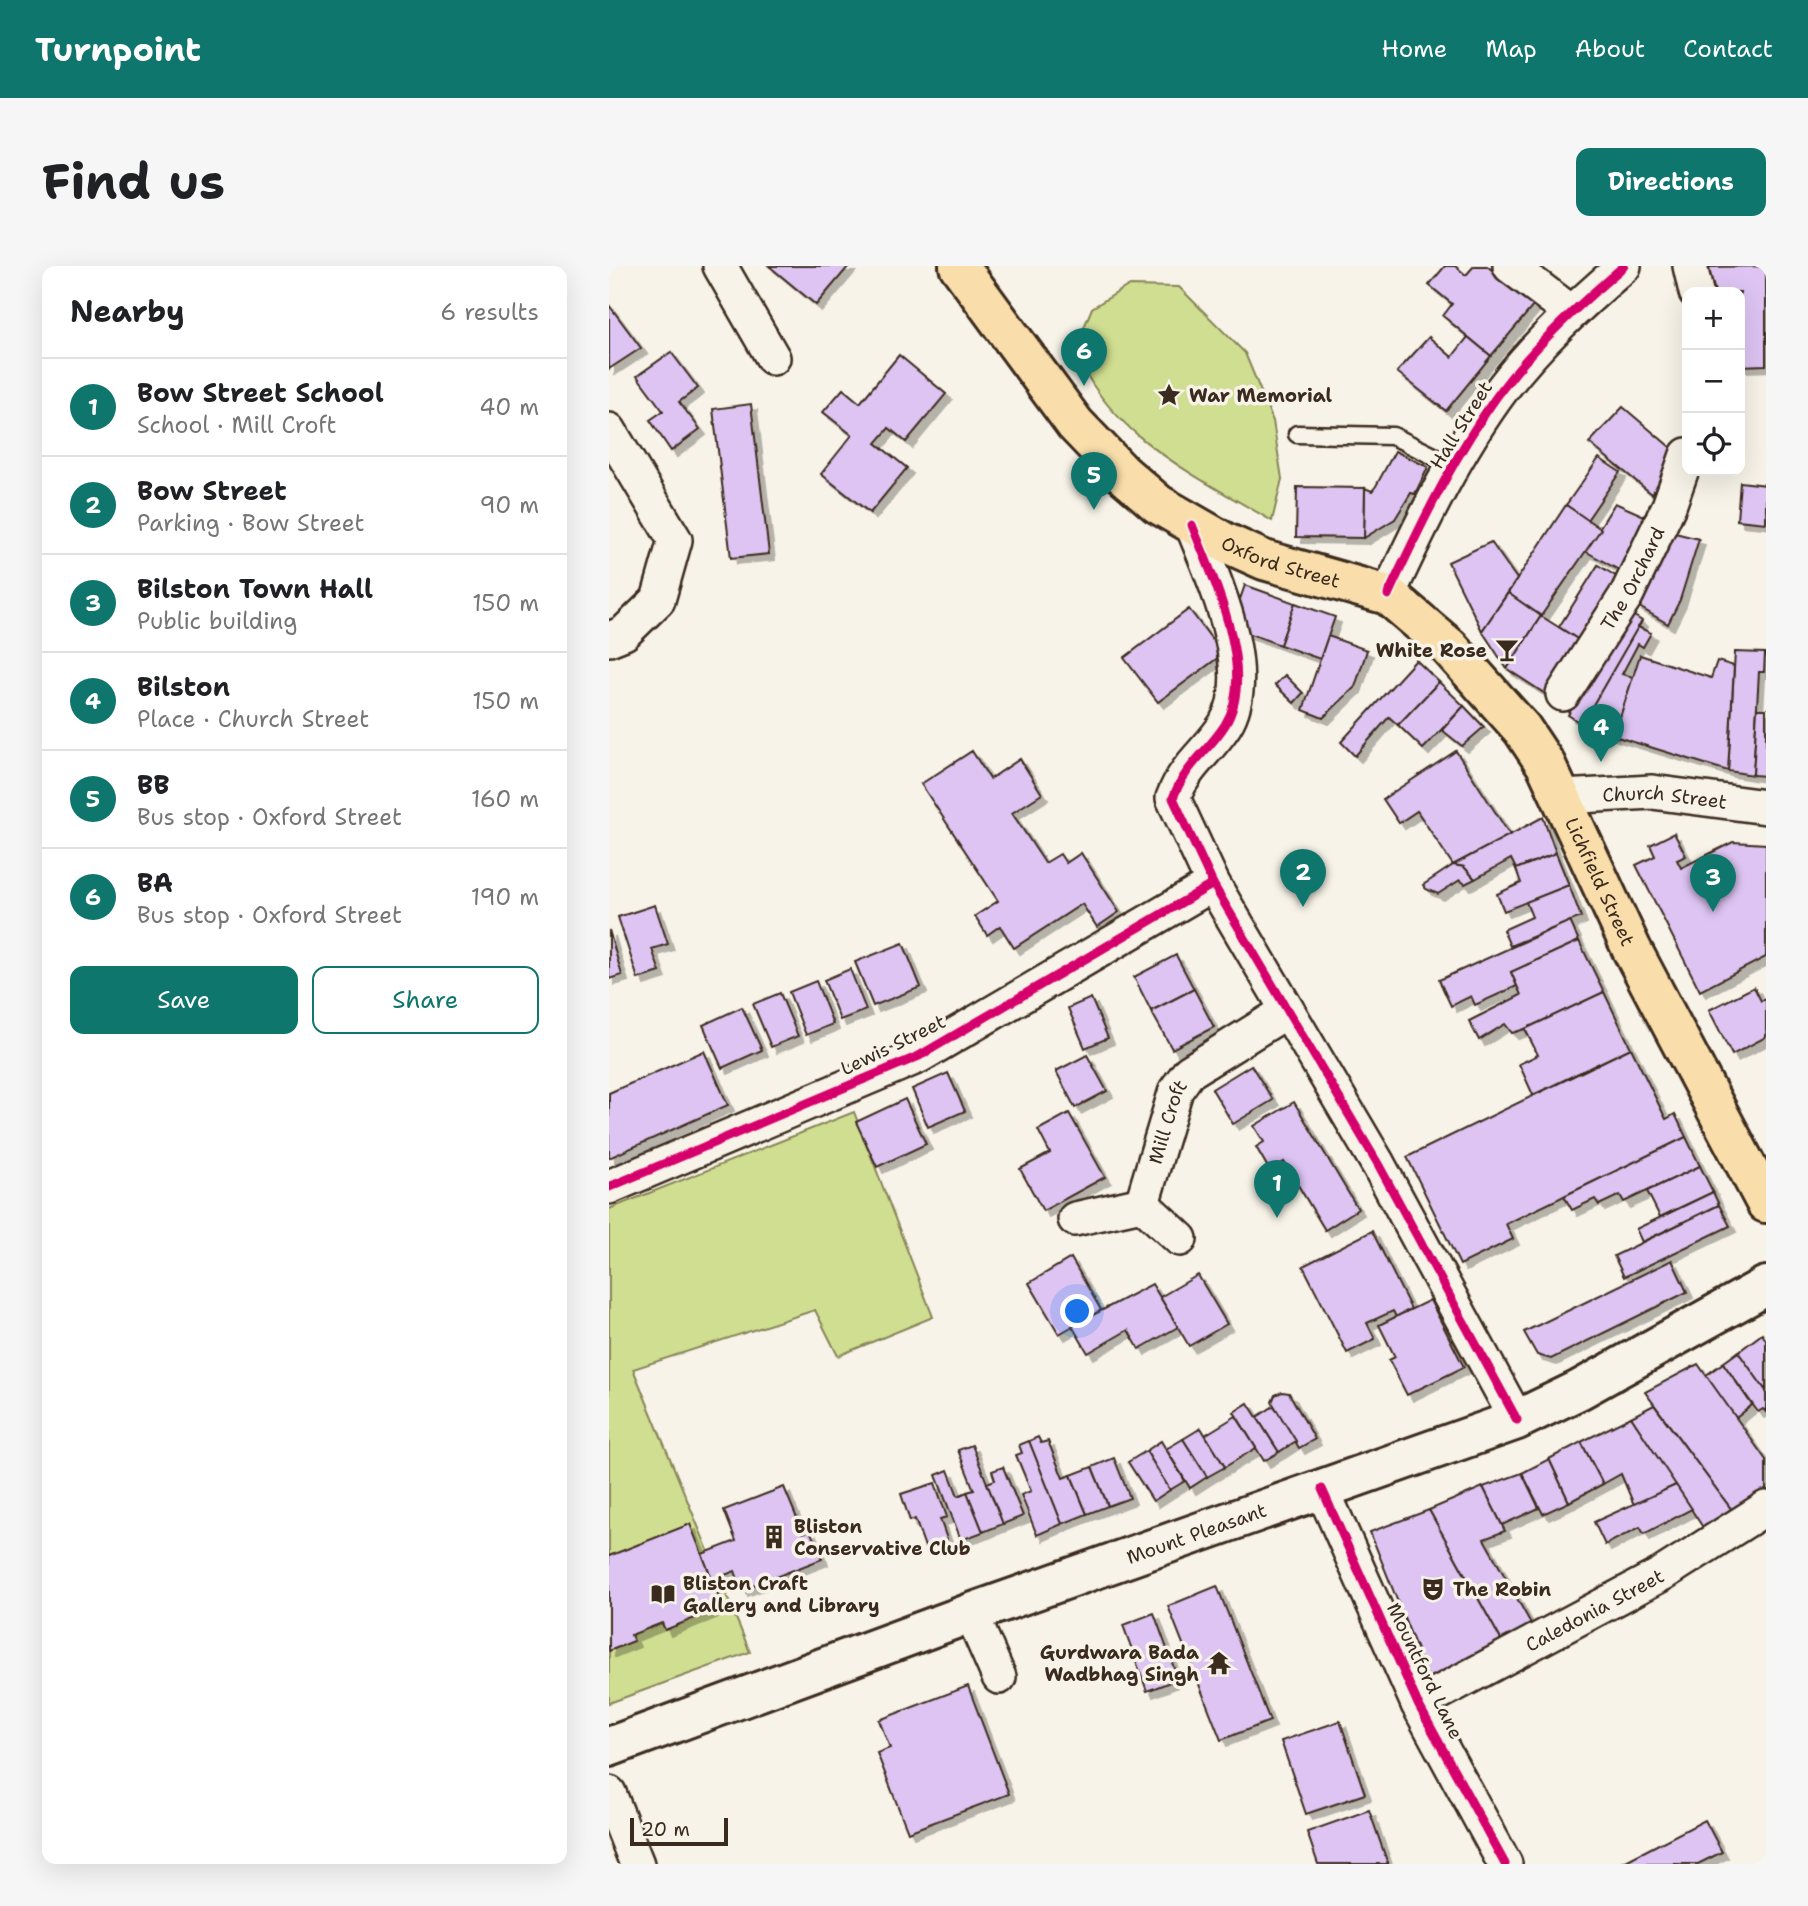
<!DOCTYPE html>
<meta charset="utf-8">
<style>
body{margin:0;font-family:"Shantell Sans",sans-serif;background:#f6f6f6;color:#202124}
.controls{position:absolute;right:21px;top:21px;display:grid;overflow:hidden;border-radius:14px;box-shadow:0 7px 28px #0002}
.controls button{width:63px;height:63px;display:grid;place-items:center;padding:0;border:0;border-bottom:2px solid #e0e0e0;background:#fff;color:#202124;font:35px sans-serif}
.scale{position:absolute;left:21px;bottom:18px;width:98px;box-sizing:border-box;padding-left:7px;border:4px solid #3b2a1e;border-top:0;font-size:19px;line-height:24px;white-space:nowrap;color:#3b2a1e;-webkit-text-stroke:5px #f7f3e8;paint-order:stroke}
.you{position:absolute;left:469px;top:1046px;width:24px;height:24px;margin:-18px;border:5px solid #fff;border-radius:50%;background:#1a73e8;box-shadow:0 0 0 10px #1a73e833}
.badge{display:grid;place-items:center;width:46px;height:46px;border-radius:50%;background:#0f766e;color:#fff;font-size:23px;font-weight:700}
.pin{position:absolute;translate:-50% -58px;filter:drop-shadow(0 2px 4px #0008)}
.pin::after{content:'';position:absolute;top:37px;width:24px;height:21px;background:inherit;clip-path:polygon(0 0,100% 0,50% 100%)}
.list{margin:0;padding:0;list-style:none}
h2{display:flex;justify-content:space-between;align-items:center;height:91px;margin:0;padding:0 28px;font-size:30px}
h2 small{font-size:23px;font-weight:400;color:#757577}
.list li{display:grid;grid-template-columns:46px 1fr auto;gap:21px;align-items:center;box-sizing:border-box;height:98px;padding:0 28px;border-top:2px solid #e0e0e0}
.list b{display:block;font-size:26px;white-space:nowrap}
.list p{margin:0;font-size:23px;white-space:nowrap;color:#757577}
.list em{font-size:23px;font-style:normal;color:#757577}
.actions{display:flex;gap:14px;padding:21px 28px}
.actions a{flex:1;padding:16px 0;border:2px solid #0f766e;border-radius:14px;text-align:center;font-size:24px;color:#0f766e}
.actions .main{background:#0f766e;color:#fff}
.icon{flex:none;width:38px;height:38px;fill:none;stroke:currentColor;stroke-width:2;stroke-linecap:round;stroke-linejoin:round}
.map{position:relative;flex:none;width:1157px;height:1598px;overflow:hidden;border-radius:14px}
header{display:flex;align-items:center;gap:42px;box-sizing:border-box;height:98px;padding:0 35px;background:#0f766e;color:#fff}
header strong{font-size:33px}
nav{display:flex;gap:38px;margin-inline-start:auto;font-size:24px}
.intro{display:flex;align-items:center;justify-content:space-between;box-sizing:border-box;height:168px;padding:0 42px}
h1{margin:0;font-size:49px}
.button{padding:18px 32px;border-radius:14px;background:#0f766e;color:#fff;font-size:24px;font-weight:700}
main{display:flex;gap:42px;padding:0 42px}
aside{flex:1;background:#fff;border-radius:14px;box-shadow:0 7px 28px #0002}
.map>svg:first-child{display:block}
</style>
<header>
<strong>Turnpoint</strong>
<nav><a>Home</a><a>Map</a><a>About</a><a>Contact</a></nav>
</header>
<div class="intro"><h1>Find us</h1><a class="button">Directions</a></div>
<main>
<aside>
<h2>Nearby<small>6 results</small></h2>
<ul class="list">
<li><span class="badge">1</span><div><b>Bow Street School</b><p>School · Mill Croft</p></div><em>40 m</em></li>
<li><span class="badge">2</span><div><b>Bow Street</b><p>Parking · Bow Street</p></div><em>90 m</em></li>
<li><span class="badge">3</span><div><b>Bilston Town Hall</b><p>Public building</p></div><em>150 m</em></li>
<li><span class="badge">4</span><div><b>Bilston</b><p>Place · Church Street</p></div><em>150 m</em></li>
<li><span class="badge">5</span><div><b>BB</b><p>Bus stop · Oxford Street</p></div><em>160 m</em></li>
<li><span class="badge">6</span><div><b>BA</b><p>Bus stop · Oxford Street</p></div><em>190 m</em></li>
</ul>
<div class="actions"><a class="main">Save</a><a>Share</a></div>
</aside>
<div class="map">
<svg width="1157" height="1598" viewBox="0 0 1157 1598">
<defs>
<filter id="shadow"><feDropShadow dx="6" dy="6" stdDeviation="0" flood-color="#0004"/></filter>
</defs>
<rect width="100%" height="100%" fill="#f7f3e8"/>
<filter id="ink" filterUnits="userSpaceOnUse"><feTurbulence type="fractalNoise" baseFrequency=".0143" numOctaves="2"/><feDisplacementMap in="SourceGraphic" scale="14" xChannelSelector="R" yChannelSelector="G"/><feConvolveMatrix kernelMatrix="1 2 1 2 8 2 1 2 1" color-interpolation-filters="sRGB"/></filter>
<g filter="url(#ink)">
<g fill="#d0de91" stroke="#868458" stroke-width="2">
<path d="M 519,20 L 570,21 L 636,87 L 664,155 L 673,213 L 663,255 C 589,211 497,169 466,83 L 483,42 Z"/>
<path d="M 245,846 L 324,1051 L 229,1090 L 206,1044 L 24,1103 L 141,1386 L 0,1437 L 0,943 Z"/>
</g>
<g fill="#ddc4f3" stroke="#3b2a1e" stroke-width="2" filter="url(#shadow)">
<path d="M 160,0 L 240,0 L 207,39 Z"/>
<path d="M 836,0 L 846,0 L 857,9 L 865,0 L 878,0 L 925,39 L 882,90 L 834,50 L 843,38 L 820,19 Z"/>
<path d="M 1157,0 L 1157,99 L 1131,100 L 1131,26 L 1106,26 L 1099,1 Z"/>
<path d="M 0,39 L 32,82 L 0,103 Z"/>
<path d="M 820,71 L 843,91 L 859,71 L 882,90 L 837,145 L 788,106 Z"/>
<path d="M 62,86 L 89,122 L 70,136 L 91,163 L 62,185 L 41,154 L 54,145 L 28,110 Z"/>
<path d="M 290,89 L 337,128 L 297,176 L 280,162 L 267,177 L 298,202 L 261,247 L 212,208 L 243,169 L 214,146 L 234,123 L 251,137 Z"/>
<path d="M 142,138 L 160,288 L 122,292 L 104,143 Z"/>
<path d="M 1014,141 L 1067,186 L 1043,228 L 980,177 Z"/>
<path d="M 786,185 L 819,201 L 806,228 L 802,227 L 786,253 L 755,272 L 756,222 L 763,225 L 767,220 Z"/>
<path d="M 990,192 L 1011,206 L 978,254 L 957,239 Z"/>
<path d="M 1131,216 L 1157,219 L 1157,257 L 1128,254 Z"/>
<path d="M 688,221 L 756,222 L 755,272 L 687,271 Z"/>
<path d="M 1006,237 L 1040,252 L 1017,308 L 976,285 Z"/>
<path d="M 957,239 L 992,263 L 932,350 L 899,327 Z"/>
<path d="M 1062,266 L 1090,273 L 1071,334 L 1059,358 L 1027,339 L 1040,321 Z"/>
<path d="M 882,276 L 908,313 L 873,365 L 839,296 Z"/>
<path d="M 989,299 L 1013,314 L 973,376 L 950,361 Z"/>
<path d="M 636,319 L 686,337 L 671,379 L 636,366 L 629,339 Z"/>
<path d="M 899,327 L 932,350 L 898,403 L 873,365 Z"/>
<path d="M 686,337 L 726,351 L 711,393 L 671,379 Z"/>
<path d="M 580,343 L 614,388 L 549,436 L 515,392 Z"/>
<path d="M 1019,346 L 1033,355 L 973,458 L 959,449 Z"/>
<path d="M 932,350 L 973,376 L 938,429 L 898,403 Z"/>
<path d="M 1029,361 L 1042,367 L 1034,381 L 1029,378 L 1013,408 L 1024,411 L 1005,470 L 973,458 Z"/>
<path d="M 719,370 L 758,384 L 746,421 L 714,452 L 694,444 Z"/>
<path d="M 1126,386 L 1156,387 L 1155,406 L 1150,406 L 1144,509 L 1119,505 Z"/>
<path d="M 1031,389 L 1102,412 L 1108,395 L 1125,400 L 1119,505 L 1005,470 Z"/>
<path d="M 807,394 L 830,416 L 789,459 L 780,451 L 746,490 L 732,476 Z"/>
<path d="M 676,409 L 694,427 L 685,437 L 666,419 Z"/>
<path d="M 830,416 L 855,440 L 814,483 L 789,459 Z"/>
<path d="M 855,440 L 875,461 L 853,480 L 833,464 Z"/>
<path d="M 1148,443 L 1157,443 L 1157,510 L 1144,509 Z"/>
<path d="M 363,485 L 381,513 L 411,493 L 433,528 L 403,547 L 436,597 L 451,588 L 457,597 L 472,587 L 510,646 L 488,661 L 473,638 L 405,682 L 391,660 L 378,669 L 366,650 L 389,635 L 312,518 Z"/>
<path d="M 847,485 L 901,569 L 844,599 L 808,545 L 790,557 L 774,533 Z"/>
<path d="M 934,551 L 947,587 L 907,603 L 902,593 L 866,613 L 855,601 L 844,599 Z"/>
<path d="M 1065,567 L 1077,590 L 1068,594 L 1072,602 L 1124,576 L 1157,578 L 1157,691 L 1091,725 L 1027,599 L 1046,590 L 1041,579 Z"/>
<path d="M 947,587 L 960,619 L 895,645 L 888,628 L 912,617 L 907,603 Z"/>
<path d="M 844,599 L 855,601 L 866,613 L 856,618 L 851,614 L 829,628 L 817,623 L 814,619 Z"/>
<path d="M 960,619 L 972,651 L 901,680 L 894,664 L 923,651 L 917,636 Z"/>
<path d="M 46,639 L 59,678 L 43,683 L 51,706 L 29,713 L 9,651 Z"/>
<path d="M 961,655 L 970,675 L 902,706 L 908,720 L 866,739 L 862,730 L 842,740 L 830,714 Z"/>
<path d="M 0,664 L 13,709 L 0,713 Z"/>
<path d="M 970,675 L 995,726 L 916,763 L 903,767 L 896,758 L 870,774 L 860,755 L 912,729 L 902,706 Z"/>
<path d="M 294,677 L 312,721 L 264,740 L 246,696 Z"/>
<path d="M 567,689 L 585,723 L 542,745 L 525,711 Z"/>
<path d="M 241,703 L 257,744 L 231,754 L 215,714 Z"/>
<path d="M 207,715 L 224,758 L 197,769 L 180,726 Z"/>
<path d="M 1145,721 L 1152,735 L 1157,733 L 1157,771 L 1123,789 L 1100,744 Z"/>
<path d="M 585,723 L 605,761 L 563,783 L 542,745 Z"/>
<path d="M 995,726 L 1022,782 L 924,829 L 910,798 L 929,789 L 916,763 Z"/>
<path d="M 171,727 L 189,770 L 162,781 L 144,738 Z"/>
<path d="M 482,732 L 499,772 L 476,782 L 459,742 Z"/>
<path d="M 133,741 L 153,784 L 113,802 L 94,759 Z"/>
<path d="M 1022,782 L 1057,853 L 1066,848 L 1077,871 L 897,958 L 904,973 L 851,999 L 798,891 Z"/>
<path d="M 95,785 L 119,839 L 0,892 L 0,827 Z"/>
<path d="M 478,789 L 498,825 L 466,842 L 447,805 Z"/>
<path d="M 642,799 L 664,834 L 624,858 L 603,823 Z"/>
<path d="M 339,807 L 356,845 L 319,861 L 303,823 Z"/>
<path d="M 296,833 L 317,878 L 268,901 L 247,856 Z"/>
<path d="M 685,836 L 749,943 L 716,964 L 675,896 L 661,905 L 647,881 L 655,876 L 645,860 Z"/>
<path d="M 460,847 L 496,911 L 434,945 L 411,903 L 441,887 L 429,864 Z"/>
<path d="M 1077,871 L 1091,900 L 1015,936 L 1011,929 L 990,939 L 986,933 L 963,944 L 955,930 Z"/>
<path d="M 1091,900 L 1104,926 L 1051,951 L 1038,925 Z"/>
<path d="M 1104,926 L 1110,939 L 1033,976 L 1027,963 Z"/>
<path d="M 1110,939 L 1121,960 L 1015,1011 L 1005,990 Z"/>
<path d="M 763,965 L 802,1043 L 787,1051 L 784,1045 L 758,1057 L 766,1073 L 738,1087 L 694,1000 Z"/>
<path d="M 462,992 L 492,1044 L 450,1068 L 420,1017 Z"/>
<path d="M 1063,994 L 1078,1026 L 942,1093 L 928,1089 L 915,1066 Z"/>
<path d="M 589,1009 L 618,1058 L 580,1080 L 551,1031 Z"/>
<path d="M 543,1018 L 569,1061 L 530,1083 L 519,1064 L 479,1087 L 463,1060 Z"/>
<path d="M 821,1034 L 855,1101 L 798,1129 L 780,1094 L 786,1091 L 770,1059 Z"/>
<path d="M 1153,1068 L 1157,1074 L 1157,1125 L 1129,1086 Z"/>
<path d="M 1129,1086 L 1157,1125 L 1157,1146 L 1154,1143 L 1149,1146 L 1114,1097 Z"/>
<path d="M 1114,1097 L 1143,1139 L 1127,1152 L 1096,1110 Z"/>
<path d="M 1089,1098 L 1157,1194 L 1157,1226 L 1125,1247 L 1036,1126 Z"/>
<path d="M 673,1126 L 680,1127 L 706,1173 L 690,1182 L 663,1136 L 666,1129 Z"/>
<path d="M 639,1137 L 670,1186 L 655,1195 L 625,1146 Z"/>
<path d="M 1045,1139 L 1125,1247 L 1095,1263 L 1022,1151 Z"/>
<path d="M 665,1140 L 687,1175 L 670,1186 L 648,1151 Z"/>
<path d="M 627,1150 L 647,1182 L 616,1201 L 596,1169 Z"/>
<path d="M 1022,1151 L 1067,1219 L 1025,1239 L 1012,1208 L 994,1218 L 972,1176 Z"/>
<path d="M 592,1162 L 616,1201 L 598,1211 L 574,1173 Z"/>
<path d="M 429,1171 L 432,1177 L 439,1175 L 454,1212 L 462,1209 L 478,1248 L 453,1258 L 420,1175 Z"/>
<path d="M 574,1173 L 598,1211 L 581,1222 L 557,1183 Z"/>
<path d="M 420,1175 L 453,1258 L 428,1269 L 412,1229 L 422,1225 L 407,1189 L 413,1187 L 410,1179 Z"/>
<path d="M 552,1175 L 576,1215 L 561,1224 L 537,1185 Z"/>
<path d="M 972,1176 L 994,1218 L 960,1236 L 940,1193 Z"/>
<path d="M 363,1179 L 394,1258 L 374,1266 L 358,1226 L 365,1224 L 349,1184 Z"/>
<path d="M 537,1185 L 561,1224 L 544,1235 L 519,1196 Z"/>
<path d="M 505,1192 L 521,1232 L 499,1240 L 483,1201 Z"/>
<path d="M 940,1193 L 960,1236 L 934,1248 L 913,1207 Z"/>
<path d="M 394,1201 L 414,1250 L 394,1258 L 378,1217 L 386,1214 L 383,1205 Z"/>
<path d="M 483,1201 L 499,1240 L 478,1248 L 462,1209 Z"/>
<path d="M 339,1204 L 349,1230 L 358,1226 L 374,1266 L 352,1274 L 327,1209 Z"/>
<path d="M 913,1207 L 930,1242 L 893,1259 L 874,1221 Z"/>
<path d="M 326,1217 L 338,1251 L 331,1253 L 338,1273 L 316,1281 L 306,1253 L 301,1255 L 292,1228 Z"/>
<path d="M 1067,1219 L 1083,1243 L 1035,1268 L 1031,1261 L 996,1279 L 985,1256 Z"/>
<path d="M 175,1221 L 194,1267 L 201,1264 L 213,1293 L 133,1324 L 126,1305 L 103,1314 L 93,1288 L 127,1275 L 115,1244 Z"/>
<path d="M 874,1221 L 896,1265 L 875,1273 L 925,1363 L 896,1381 L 820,1244 Z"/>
<path d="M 820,1244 L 896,1381 L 820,1414 L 761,1266 Z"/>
<path d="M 81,1258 L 114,1341 L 56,1364 L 53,1357 L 22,1369 L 25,1375 L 0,1385 L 0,1290 Z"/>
<path d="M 608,1320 L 661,1455 L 612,1474 L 559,1340 Z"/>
<path d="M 545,1347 L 569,1413 L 538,1425 L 514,1359 Z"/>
<path d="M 359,1420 L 400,1528 L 299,1566 L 268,1487 L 281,1482 L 270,1454 Z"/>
<path d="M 731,1455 L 756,1528 L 697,1548 L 672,1475 Z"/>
<path d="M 760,1544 L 779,1598 L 709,1598 L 698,1566 Z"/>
<path d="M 1096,1554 L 1113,1586 L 1089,1598 L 1011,1598 Z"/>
</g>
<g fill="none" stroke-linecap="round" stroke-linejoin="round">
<g stroke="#3b2a1e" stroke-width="21">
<path id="lane" d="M 688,168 L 784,170 L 845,200"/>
</g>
<g stroke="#3b2a1e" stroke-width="38">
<g id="street">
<path d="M 111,0 L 164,92"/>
<path d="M 901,0 L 962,46"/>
<path d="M 1081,0 L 1087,26"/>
<path d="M 0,164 L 66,274 L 49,334 L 15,367 L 0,373"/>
<path d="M 583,259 C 604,312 649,406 616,459 C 598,487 577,498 564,532 L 604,618 L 769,898 L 908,1154"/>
<path d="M 779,329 C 812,258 847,185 894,122 C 928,77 972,37 1015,0"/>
<path id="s1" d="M 954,428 L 1018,328 L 1060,240 L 1078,189"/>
<path id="s2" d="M 953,531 L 1043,526 L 1157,541"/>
<path d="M 0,921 L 310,790 L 604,618"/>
<path id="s3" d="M 533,938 L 567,824 L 580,806 L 678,745"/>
<path d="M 466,953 L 533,938 L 571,973"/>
<path d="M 713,1223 L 809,1438 L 896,1598"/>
<path d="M 362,1347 L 390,1411"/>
<path id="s4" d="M 809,1438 L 1053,1308 L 1157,1242"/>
<path d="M 0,1527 L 28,1598"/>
</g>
</g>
<g stroke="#3b2a1e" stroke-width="44">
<g id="secondary">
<path id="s5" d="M 0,1481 L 362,1347 L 908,1154 L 970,1124 L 1157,1020"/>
</g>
</g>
<g stroke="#3b2a1e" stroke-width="44">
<g id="highway">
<path id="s6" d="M 350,0 L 466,158 L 513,207 L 549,238 L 615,276 L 655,294 L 779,329 L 840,381 L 913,463 L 937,499 L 1023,684 L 1157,937"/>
</g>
</g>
<use href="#lane" stroke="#f7f3e8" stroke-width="16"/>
<use href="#street" stroke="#f7f3e8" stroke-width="33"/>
<use href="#secondary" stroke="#f7f3e8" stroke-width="38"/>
<use href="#highway" stroke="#f9deab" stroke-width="38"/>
<g stroke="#f7f3e8" stroke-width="13">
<g id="cycleway">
<path d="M 583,259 C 604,312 649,406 616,459 C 598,487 577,498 564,532 L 604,618 L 769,898 L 908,1154"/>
<path d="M 779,329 C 812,258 847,185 894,122 C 928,77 972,37 1015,0"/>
<path d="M 0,921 L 310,790 L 604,618"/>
<path d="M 713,1223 L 809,1438 L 896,1598"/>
</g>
</g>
<use href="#cycleway" stroke="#d6006c" stroke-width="9"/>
</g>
</g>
<defs>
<g id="sight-bare" transform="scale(1.89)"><path d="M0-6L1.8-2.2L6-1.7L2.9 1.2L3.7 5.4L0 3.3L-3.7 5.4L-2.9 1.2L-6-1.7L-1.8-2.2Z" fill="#3b2a1e" stroke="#f7f3e8" stroke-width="2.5" paint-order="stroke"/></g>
<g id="bar-bare" transform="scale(1.89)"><path d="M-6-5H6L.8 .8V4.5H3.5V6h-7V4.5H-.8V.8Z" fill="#3b2a1e" stroke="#f7f3e8" stroke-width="2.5" paint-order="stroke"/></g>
<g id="building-bare" transform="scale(1.89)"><path d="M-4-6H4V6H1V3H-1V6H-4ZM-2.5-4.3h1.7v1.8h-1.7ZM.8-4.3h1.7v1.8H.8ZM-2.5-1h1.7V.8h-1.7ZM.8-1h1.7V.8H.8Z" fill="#3b2a1e" stroke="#f7f3e8" stroke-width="2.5" paint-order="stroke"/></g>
<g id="theatre-bare" transform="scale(1.89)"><path d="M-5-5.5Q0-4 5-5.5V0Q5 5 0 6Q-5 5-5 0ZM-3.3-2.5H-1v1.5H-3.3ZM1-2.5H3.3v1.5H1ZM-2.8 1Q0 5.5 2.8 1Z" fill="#3b2a1e" stroke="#f7f3e8" stroke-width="2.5" paint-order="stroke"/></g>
<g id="library-bare" transform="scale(1.89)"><path d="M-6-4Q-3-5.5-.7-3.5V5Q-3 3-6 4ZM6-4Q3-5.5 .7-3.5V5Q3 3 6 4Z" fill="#3b2a1e" stroke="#f7f3e8" stroke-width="2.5" paint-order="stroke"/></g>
<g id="temple-bare" transform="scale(1.89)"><path d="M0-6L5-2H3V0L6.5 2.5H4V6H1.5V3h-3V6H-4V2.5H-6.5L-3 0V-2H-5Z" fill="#3b2a1e" stroke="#f7f3e8" stroke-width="2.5" paint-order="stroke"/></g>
</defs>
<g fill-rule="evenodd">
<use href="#sight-bare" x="560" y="129"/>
<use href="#bar-bare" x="898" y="384"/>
<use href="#building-bare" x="165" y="1271"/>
<use href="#theatre-bare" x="824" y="1323"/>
<use href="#library-bare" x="54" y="1328"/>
<use href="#temple-bare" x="610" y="1397"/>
</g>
<g text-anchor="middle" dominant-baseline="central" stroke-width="7" stroke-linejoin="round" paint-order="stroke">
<g font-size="19" font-weight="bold" fill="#3b2a1e" stroke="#f7f3e8" text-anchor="start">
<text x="580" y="129">War Memorial</text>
<text x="878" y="384" text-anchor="end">White Rose</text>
<text x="185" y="1260">Bliston<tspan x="185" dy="22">Conservative Club</tspan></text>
<text x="74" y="1317">Bliston Craft<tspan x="74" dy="22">Gallery and Library</tspan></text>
<text x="844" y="1323">The Robin</text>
<text x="590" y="1386" text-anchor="end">Gurdwara Bada<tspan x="590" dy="22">Wadbhag Singh</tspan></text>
</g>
<g font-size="19" fill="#3b2a1e" stroke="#f7f3e8">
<text transform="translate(852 159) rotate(-58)">Hall Street</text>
<text stroke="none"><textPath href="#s6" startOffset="448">Oxford Street</textPath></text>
<text stroke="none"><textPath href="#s1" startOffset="135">The Orchard</textPath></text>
<text stroke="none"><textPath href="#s2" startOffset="103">Church Street</textPath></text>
<text stroke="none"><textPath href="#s6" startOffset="922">Lichfield Street</textPath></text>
<text transform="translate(284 779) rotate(-26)">Lewis Street</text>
<text stroke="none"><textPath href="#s3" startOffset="86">Mill Croft</textPath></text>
<text stroke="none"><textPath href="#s5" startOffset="625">Mount Pleasant</textPath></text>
<text stroke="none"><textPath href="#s4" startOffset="200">Caledonia Street</textPath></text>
<text transform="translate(816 1405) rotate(64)">Mountford Lane</text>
</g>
</g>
</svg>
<div class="controls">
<button>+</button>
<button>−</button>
<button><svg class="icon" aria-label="locate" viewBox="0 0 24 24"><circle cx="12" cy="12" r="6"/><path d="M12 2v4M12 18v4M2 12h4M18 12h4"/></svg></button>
</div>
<div class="scale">20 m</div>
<div class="you"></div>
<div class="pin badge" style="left:668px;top:952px">1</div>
<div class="pin badge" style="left:694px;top:641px">2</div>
<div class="pin badge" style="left:1104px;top:646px">3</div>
<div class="pin badge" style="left:992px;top:496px">4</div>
<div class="pin badge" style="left:485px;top:244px">5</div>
<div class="pin badge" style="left:475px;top:120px">6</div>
</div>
</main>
